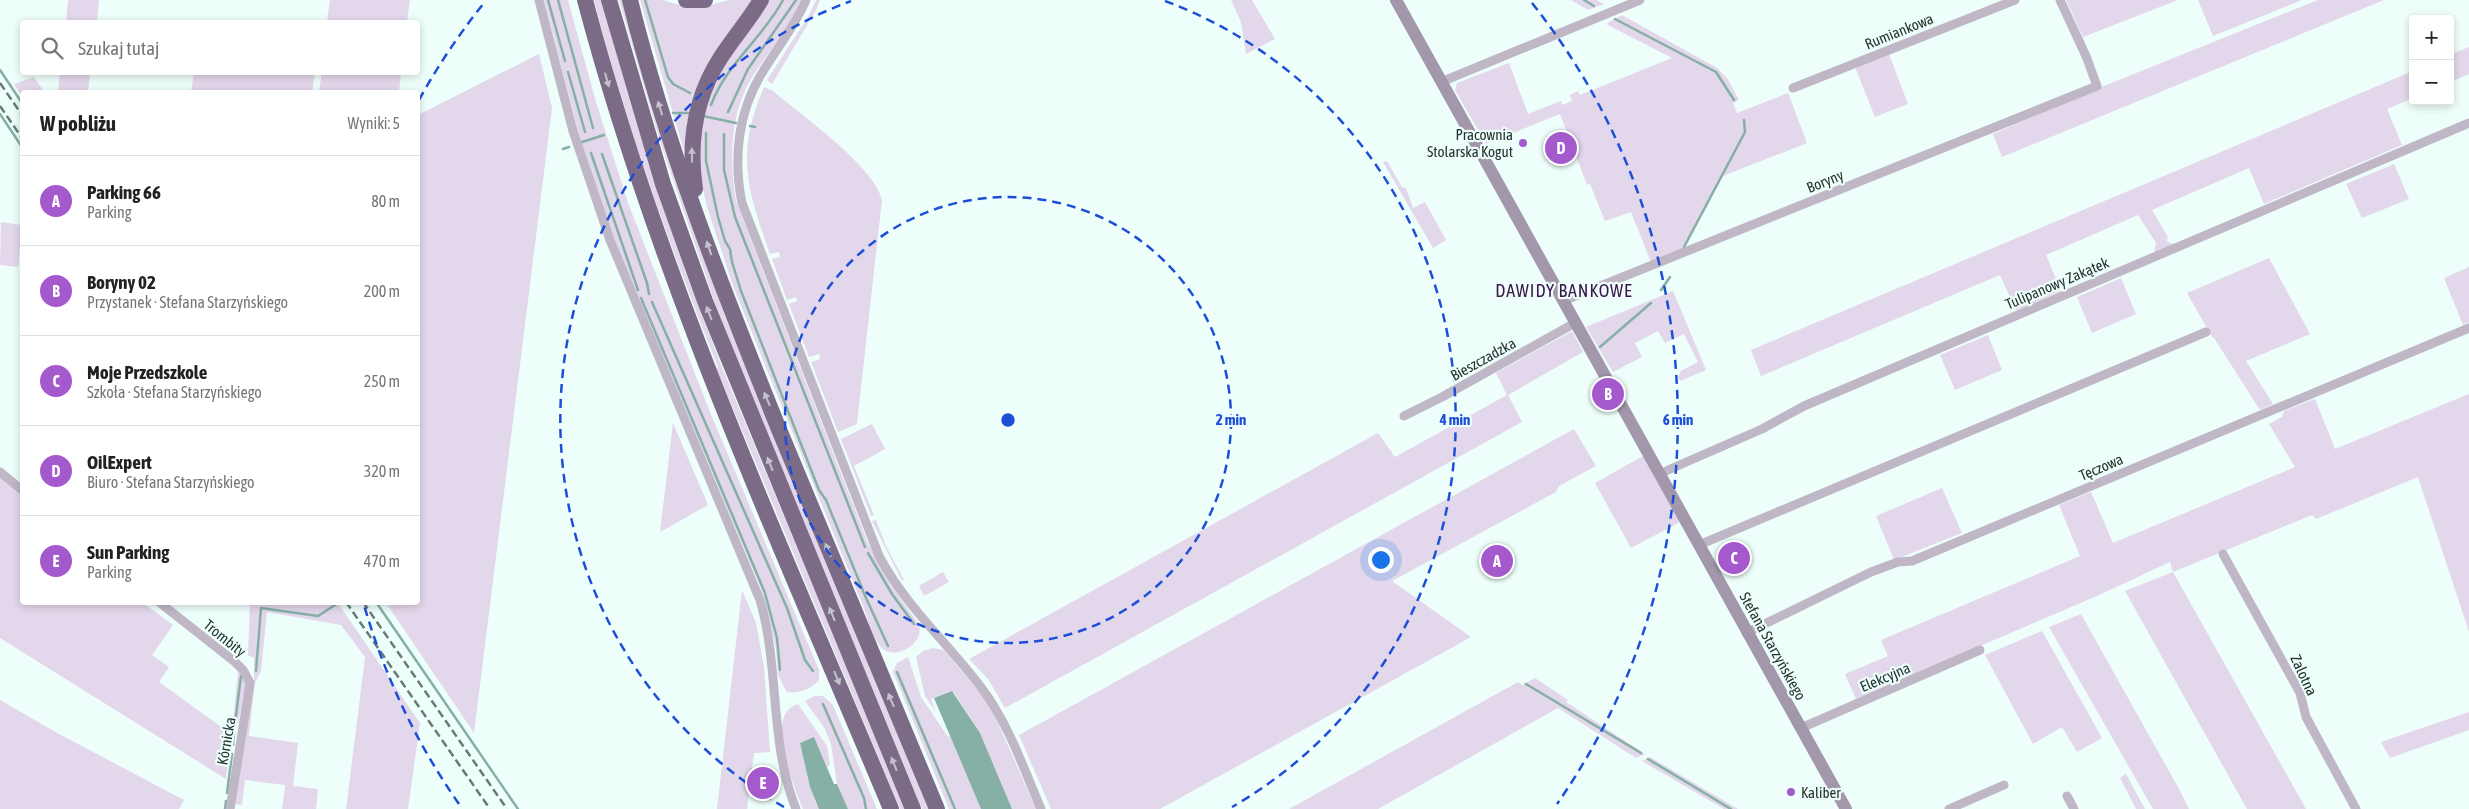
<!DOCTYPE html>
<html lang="pl">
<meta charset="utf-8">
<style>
body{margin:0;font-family:"Asap Condensed",sans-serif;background:#f2f2f2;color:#222}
.controls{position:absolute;right:15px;top:15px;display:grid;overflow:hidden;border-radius:5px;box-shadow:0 2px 8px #0003}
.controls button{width:45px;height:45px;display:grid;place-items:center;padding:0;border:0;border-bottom:1px solid #e0e0e0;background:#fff;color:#222;font:25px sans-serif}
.you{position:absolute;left:1380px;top:559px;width:18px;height:18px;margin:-12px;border:4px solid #fff;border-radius:50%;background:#1a73e8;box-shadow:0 0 0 8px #1a73e833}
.badge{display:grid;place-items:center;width:32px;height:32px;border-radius:50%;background:#a459cc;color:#fff;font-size:16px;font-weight:700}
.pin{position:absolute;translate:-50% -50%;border:2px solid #fff;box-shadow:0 1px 5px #0006}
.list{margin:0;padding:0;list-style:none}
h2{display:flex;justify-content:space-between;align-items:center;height:65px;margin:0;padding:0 20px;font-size:21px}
h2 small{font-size:16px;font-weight:400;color:#767676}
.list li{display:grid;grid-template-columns:32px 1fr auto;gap:15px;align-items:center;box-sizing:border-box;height:90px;padding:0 20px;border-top:1px solid #e0e0e0}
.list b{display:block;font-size:19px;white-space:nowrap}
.list p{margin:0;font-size:16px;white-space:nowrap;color:#767676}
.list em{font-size:16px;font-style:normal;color:#767676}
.icon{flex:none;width:28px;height:28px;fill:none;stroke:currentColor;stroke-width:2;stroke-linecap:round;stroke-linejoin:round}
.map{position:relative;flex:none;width:2469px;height:809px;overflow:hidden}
.search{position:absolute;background:#fff;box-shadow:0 2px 8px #0003;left:20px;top:20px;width:400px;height:55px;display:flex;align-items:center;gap:12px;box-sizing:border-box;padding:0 18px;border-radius:5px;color:#767676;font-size:19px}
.panel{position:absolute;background:#fff;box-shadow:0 2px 8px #0003;left:20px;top:90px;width:400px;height:515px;border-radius:5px}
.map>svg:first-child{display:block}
</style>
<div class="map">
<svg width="2469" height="809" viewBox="0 0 2469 809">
<rect width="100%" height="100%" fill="#eefefa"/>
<g fill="#e3d7eb">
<path d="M 68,0 L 99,0 L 97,22 L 66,22 Z"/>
<path d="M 330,0 L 410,0 L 407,22 L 327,22 Z"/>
<path d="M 544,0 L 568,0 L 596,102 L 628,203 L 710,412 L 819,670 L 819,680 C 811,689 799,694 787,692 L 778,675 L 776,649 L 761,589 L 620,254 L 598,195 L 579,135 Z"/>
<path d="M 594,0 L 604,0 L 689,281 L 722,367 L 906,809 L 900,809 L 716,368 L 718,367 C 670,247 626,125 594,0 Z"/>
<path d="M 619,0 L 625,0 L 703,254 L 725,316 L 928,809 L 922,809 L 720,318 L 660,141 Z"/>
<path d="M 640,0 L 663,0 L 686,7 L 703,7 L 729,0 L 754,0 L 741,20 L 686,150 L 684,151 Z"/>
<path d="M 768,0 L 801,0 C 790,27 770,50 754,74 C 730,111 729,159 736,201 L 868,543 L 889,582 L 919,625 C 925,643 896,660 883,649 C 873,641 868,618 863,606 L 733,286 L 707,207 L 700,175 L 699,131 L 711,90 L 719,71 Z"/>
<path d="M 816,0 L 820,0 L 816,10 L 772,84 L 767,80 L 808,17 Z"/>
<path d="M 1231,0 L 1252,0 L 1275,39 L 1246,54 L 1241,22 Z"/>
<path d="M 1571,0 L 1596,0 L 1604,4 L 1588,10 Z"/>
<path d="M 2066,0 L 2178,0 L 2083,37 Z"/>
<path d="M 2198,0 L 2302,0 L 2213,36 Z"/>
<path d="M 2318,0 L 2384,0 L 2002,157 L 1993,134 L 2089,92 Z"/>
<path d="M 1622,15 L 1717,68 L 1727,78 L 1739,100 L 1733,103 L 1737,113 L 1788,93 L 1807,143 L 1723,176 L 1684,249 L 1651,262 L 1631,212 L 1605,221 L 1590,184 L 1587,185 L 1560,114 L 1486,144 L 1455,90 L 1457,83 L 1509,63 L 1528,114 L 1561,101 L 1562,105 L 1572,101 L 1570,95 L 1578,91 L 1580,95 L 1672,58 L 1606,24 Z"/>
<path d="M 2469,47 L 2469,74 L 2450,82 L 2450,55 Z"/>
<path d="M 539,54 L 552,108 L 474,733 L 386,603 L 418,602 L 418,115 Z"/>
<path d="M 1889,54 L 1908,104 L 1875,117 L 1855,67 Z"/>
<path d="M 2413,71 L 2413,98 L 2387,109 L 2402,145 L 2264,204 L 2249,168 L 2152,210 L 2168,237 L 2166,241 L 2173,244 L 2154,254 L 2156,243 L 2138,215 L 2046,255 L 2061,291 L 2016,311 L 2000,275 L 1761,376 L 1751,350 Z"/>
<path d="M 322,72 L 401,73 L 399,92 L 319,92 Z"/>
<path d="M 60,73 L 90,73 L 88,92 L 58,92 Z"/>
<path d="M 194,73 L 194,72 L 315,73 L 312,92 L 191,92 Z"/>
<path d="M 34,77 L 44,92 L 22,92 L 22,97 L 14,84 Z"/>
<path d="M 764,87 L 773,91 C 800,114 875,167 882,200 L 857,424 L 838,432 L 811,362 L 820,359 L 819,354 L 809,357 L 789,304 L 797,301 L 796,297 L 787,300 L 772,259 L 780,257 L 779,252 L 770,254 C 747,188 735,154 764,87 Z"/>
<path d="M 1387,161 L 1402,187 L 1406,188 L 1413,208 L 1425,202 L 1446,240 L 1433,248 L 1383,162 Z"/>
<path d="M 2394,164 L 2409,199 L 2362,218 L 2346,184 Z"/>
<path d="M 1,222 L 22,225 L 18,267 L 0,265 Z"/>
<path d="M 2269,258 L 2310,334 L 2246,361 L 2273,404 L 2260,410 L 2214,338 L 2212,337 L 2187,293 Z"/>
<path d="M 2469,267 L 2469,322 L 2463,325 L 2444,278 Z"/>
<path d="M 2121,278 L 2136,314 L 2092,333 L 2077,297 Z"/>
<path d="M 1673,291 L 1706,370 L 1680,381 L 1678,377 L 1681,371 L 1698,362 L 1684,334 L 1665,343 L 1658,331 L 1635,343 L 1642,357 L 1613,372 L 1586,327 Z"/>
<path d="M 1572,331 L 1583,352 L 1508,395 L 1522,422 L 1005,708 L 988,679 L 969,659 L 1378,433 L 1395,457 L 1507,395 L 1496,373 Z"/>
<path d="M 1988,335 L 2002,370 L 1955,390 L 1940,355 Z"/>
<path d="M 2469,394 L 2469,632 L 2418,477 L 2316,519 L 2312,515 L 2173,572 L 2306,809 L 2247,809 L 2125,591 L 2173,572 L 2170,562 L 2097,596 L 1856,699 L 1845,674 L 1888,656 L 1881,640 L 2080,556 L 2059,505 L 2091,492 L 2113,543 L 2295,467 L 2269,424 L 2282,417 L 2284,411 L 2315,399 L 2335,449 Z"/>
<path d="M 673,423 L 708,505 L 660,532 Z"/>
<path d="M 872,424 L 885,449 L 854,466 L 874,515 L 871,516 L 841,439 Z"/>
<path d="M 1574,429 L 1596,466 L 1559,486 L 1556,492 L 1392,581 L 1471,637 L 1160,809 L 1051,809 L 1019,735 Z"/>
<path d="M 1643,456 L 1680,522 L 1631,548 L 1595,483 Z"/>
<path d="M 0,477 L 22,495 L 22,602 L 143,603 L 173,625 L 152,655 L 169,667 L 159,682 L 231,734 L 232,730 L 236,731 L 234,746 L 230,746 L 226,779 L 0,638 Z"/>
<path d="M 1942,488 L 1962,533 L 1894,560 L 1876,516 Z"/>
<path d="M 876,520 L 886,546 L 904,580 L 902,581 L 872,521 Z"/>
<path d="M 943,572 L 949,582 L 924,596 L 919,586 Z"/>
<path d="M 742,590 L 756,623 L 764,667 L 770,752 L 754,753 L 747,809 L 717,809 Z"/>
<path d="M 250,603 L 338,603 L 420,723 L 408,809 L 346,809 L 365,657 L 341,625 L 267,612 L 261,671 L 255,683 L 249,736 L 298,743 L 293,786 L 318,789 L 316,809 L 282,809 L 285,785 L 245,780 L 242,805 L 234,804 L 254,683 L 254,658 L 248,655 Z"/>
<path d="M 2081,614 L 2179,789 L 2189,809 L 2153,809 L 2049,627 Z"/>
<path d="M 2042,631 L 2102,738 L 2077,752 L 2062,727 L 2033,744 L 1985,655 Z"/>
<path d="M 933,648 L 944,650 L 984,698 L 997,721 L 1036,809 L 1012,809 L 980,733 L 955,694 L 952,691 L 931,699 L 936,712 L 925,696 L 916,657 L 923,651 Z"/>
<path d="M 908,657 L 921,697 L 948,737 L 950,736 L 981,809 L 949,809 L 893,672 L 897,663 Z"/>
<path d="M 238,671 L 246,683 L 245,689 L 238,723 L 233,724 Z"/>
<path d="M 1535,678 L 1568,700 L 1566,702 L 1645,754 L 1636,758 L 1558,708 L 1378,809 L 1289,809 L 1518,682 L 1522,685 Z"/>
<path d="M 814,696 L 823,696 L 833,705 L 877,809 L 848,809 L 837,784 L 831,744 L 825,729 L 805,701 Z"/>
<path d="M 0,700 L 59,734 L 184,800 L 179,809 L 0,809 Z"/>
<path d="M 798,704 L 827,746 L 830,765 L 827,767 L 814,738 L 800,743 L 810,787 L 819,809 L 803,809 C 794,787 763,713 798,704 Z"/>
<path d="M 2469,712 L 2469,730 L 2390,758 L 2381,742 Z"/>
<path d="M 1650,757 L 1738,809 L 1724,809 L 1642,761 Z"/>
<path d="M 2126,774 L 2145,809 L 2136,809 L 2120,778 Z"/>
</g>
<g fill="#86afa5">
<path d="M 952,691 L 980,733 L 1012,809 L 981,809 L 934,698 Z"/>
<path d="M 814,737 L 834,784 L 837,784 L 848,809 L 819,809 L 810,787 L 800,743 Z"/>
</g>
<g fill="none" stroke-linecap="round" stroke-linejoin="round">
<g stroke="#86afa5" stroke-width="2.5">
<path d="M 548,0 L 565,61"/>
<path d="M 558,0 L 593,128"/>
<path d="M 645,0 L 668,77 L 673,84 L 690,93"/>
<path d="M 1584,0 L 1594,6"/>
<path d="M 1615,19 L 1716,72 L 1734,100"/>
<path d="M 0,70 L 22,103"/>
<path d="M 568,72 L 585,132"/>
<path d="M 711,105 C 726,64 763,38 783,0"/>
<path d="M 728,112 L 748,69 L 796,0"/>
<path d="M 673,113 L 690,113"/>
<path d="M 0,114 L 22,147"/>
<path d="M 703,116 L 736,123"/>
<path d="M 750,126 L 755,127"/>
<path d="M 706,133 L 706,161 L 718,217 L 725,241 L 730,249 L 732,262 L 741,291 L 819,490 L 826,500 L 866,598 L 888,646"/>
<path d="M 724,134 L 724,170 L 735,217 L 865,547"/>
<path d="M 582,142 L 604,135"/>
<path d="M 563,149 L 569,147"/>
<path d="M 591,153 L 638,290"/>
<path d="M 602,154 L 647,283 L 649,294"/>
<path d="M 1684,247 L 1745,132 L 1744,120"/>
<path d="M 1661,290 L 1670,277"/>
<path d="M 641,298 L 765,593 L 777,638 L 780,670"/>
<path d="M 652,302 L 787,608 L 805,660 L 813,671"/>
<path d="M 1600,347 L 1651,303"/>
<path d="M 868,553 L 892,594 L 914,624"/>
<path d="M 376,602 L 518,809"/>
<path d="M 256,671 L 261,608 L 318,616 L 335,605"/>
<path d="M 897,672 L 955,809"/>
<path d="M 1526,684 L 1641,753"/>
<path d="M 823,704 L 864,798 L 866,809"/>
<path d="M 235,723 L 241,676"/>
<path d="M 233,745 L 234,731"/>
<path d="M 1648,759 L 1731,809"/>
<path d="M 227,793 L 232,754"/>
<path d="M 225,809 L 226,801"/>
</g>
<g stroke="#bfb7c5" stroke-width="9">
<path d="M 539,0 L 573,131 L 610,240 L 760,600 C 780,669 769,742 796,809"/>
<path d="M 806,0 C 795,26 777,48 762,73 C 738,112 733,158 742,203 L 879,556 C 907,608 945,640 980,686 C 1008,722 1023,767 1041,809"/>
<path d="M 1441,82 L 1640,0"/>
<path d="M 1793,88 L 2015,0"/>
<path d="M 1563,301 L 2097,86 L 2086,56 L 2060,0"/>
<path d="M 1404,416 L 1442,397 L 1575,323"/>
<path d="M 0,472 L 22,490"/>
<path d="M 1659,474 L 1762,429 L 1804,406 L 2469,123"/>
<path d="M 1699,545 L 2206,332"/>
<path d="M 2223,554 L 2300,693 L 2306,717 L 2356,809"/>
<path d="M 159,602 L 235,662 L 243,670 L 250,683 L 230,809"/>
<path d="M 1746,633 L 1871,572 L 1898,562 L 1912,561 L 2469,328"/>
<path d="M 1801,728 L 1980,650"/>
<path d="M 2067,796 L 2074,809"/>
<path d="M 1949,809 L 2004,785"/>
</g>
<path stroke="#a397ab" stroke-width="12" d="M 1396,0 L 1846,809"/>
<g stroke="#7c6b87" stroke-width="16">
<path d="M 585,0 C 659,280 780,543 891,809"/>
<path d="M 609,0 L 663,184 L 705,301 L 913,809"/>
<path d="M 630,0 C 666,146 722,288 778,427 C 830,555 884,682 937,809"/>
<path d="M 686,0 L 705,0"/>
<path d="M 695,189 C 688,141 695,97 721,57 C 734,37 749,20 761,0"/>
</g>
<g stroke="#6a7a76" stroke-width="2.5" stroke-dasharray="8 4" stroke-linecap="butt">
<path d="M 0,83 L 22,115"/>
<path d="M 0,106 L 22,138"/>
<path d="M 346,602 L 490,809"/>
<path d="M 363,602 L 507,809"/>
</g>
</g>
<defs><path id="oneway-solid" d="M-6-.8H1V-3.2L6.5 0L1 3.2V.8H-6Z" transform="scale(1.25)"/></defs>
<g fill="#c0c3cc">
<use href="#oneway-solid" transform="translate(607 80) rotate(74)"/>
<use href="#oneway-solid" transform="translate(660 108) rotate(-107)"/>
<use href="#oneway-solid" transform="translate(692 155) rotate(-91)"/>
<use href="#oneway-solid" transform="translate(709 248) rotate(-109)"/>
<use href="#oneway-solid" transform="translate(709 313) rotate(-111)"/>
<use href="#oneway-solid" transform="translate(767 399) rotate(-113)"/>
<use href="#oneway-solid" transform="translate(770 464) rotate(-112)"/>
<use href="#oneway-solid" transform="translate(828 550) rotate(-112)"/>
<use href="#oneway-solid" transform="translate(832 614) rotate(-112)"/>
<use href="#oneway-solid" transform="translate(837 678) rotate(67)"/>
<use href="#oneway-solid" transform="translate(891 700) rotate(-113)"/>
<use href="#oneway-solid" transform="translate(894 764) rotate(-112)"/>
</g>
<g fill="none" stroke="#1d4ed8" stroke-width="2.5" stroke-dasharray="9 6">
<circle cx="1008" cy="420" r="223"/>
<path d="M784 807A447 447 0 0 1 851 1M1165 1A447 447 0 0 1 1232 807"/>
<path d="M459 804A670 670 0 0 1 364 605M419 100A670 670 0 0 1 484 3M1532 3A670 670 0 0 1 1557 804"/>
</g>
<g fill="#a459cc" stroke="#eefefa" stroke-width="2">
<circle cx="1523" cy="143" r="5"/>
<circle cx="1791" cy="792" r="5"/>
</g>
<g text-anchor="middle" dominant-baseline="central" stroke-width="4.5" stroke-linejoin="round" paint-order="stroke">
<g font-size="15" fill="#243330" stroke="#eefefa">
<text transform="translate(1899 31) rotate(-22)">Rumiankowa</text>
<text transform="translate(1825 181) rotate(-22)">Boryny</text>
<text transform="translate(2057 283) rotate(-23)">Tulipanowy Zakątek</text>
<text transform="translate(1483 359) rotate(-29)">Bieszczadzka</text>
<text transform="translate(2101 467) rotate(-23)">Tęczowa</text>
<text transform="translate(225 638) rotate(39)">Trombity</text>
<text transform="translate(1773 646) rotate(61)">Stefana Starzyńskiego</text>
<text transform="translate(2304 675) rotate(65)">Zalotna</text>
<text transform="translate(1885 677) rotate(-23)">Elekcyjna</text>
<text transform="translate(226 741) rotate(-80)">Kórnicka</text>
</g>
<g font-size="15" fill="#243330" stroke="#eefefa" text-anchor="end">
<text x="1513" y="134">Pracownia<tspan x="1513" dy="17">Stolarska Kogut</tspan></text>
<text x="1801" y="792" text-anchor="start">Kaliber</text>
</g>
<g font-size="18" letter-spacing="1" fill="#3a154c" stroke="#eefefa">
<text x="1564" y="290">DAWIDY BANKOWE</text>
</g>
</g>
<circle cx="1008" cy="420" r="8" fill="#1d4ed8" stroke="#eefefa" stroke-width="2.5"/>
<g font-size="15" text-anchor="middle" font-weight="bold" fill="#1d4ed8" stroke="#eefefa" stroke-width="4.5" stroke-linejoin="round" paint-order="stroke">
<text x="1231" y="425">2 min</text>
<text x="1455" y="425">4 min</text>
<text x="1678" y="425">6 min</text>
</g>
</svg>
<div class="controls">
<button>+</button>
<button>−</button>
</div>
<div class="you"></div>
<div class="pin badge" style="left:1497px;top:561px">A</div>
<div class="pin badge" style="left:1608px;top:394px">B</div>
<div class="pin badge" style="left:1734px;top:558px">C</div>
<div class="pin badge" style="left:1561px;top:148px">D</div>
<div class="pin badge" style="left:763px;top:783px">E</div>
<div class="search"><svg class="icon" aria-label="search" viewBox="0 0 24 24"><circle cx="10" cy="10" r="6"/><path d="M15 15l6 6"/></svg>Szukaj tutaj</div>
<section class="panel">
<h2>W pobliżu<small>Wyniki: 5</small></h2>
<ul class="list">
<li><span class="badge">A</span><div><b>Parking 66</b><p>Parking</p></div><em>80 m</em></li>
<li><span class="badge">B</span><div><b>Boryny 02</b><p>Przystanek · Stefana Starzyńskiego</p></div><em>200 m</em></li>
<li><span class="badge">C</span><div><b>Moje Przedszkole</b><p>Szkoła · Stefana Starzyńskiego</p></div><em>250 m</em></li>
<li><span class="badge">D</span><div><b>OilExpert</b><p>Biuro · Stefana Starzyńskiego</p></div><em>320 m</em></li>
<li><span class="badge">E</span><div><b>Sun Parking</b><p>Parking</p></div><em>470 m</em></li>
</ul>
</section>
</div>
